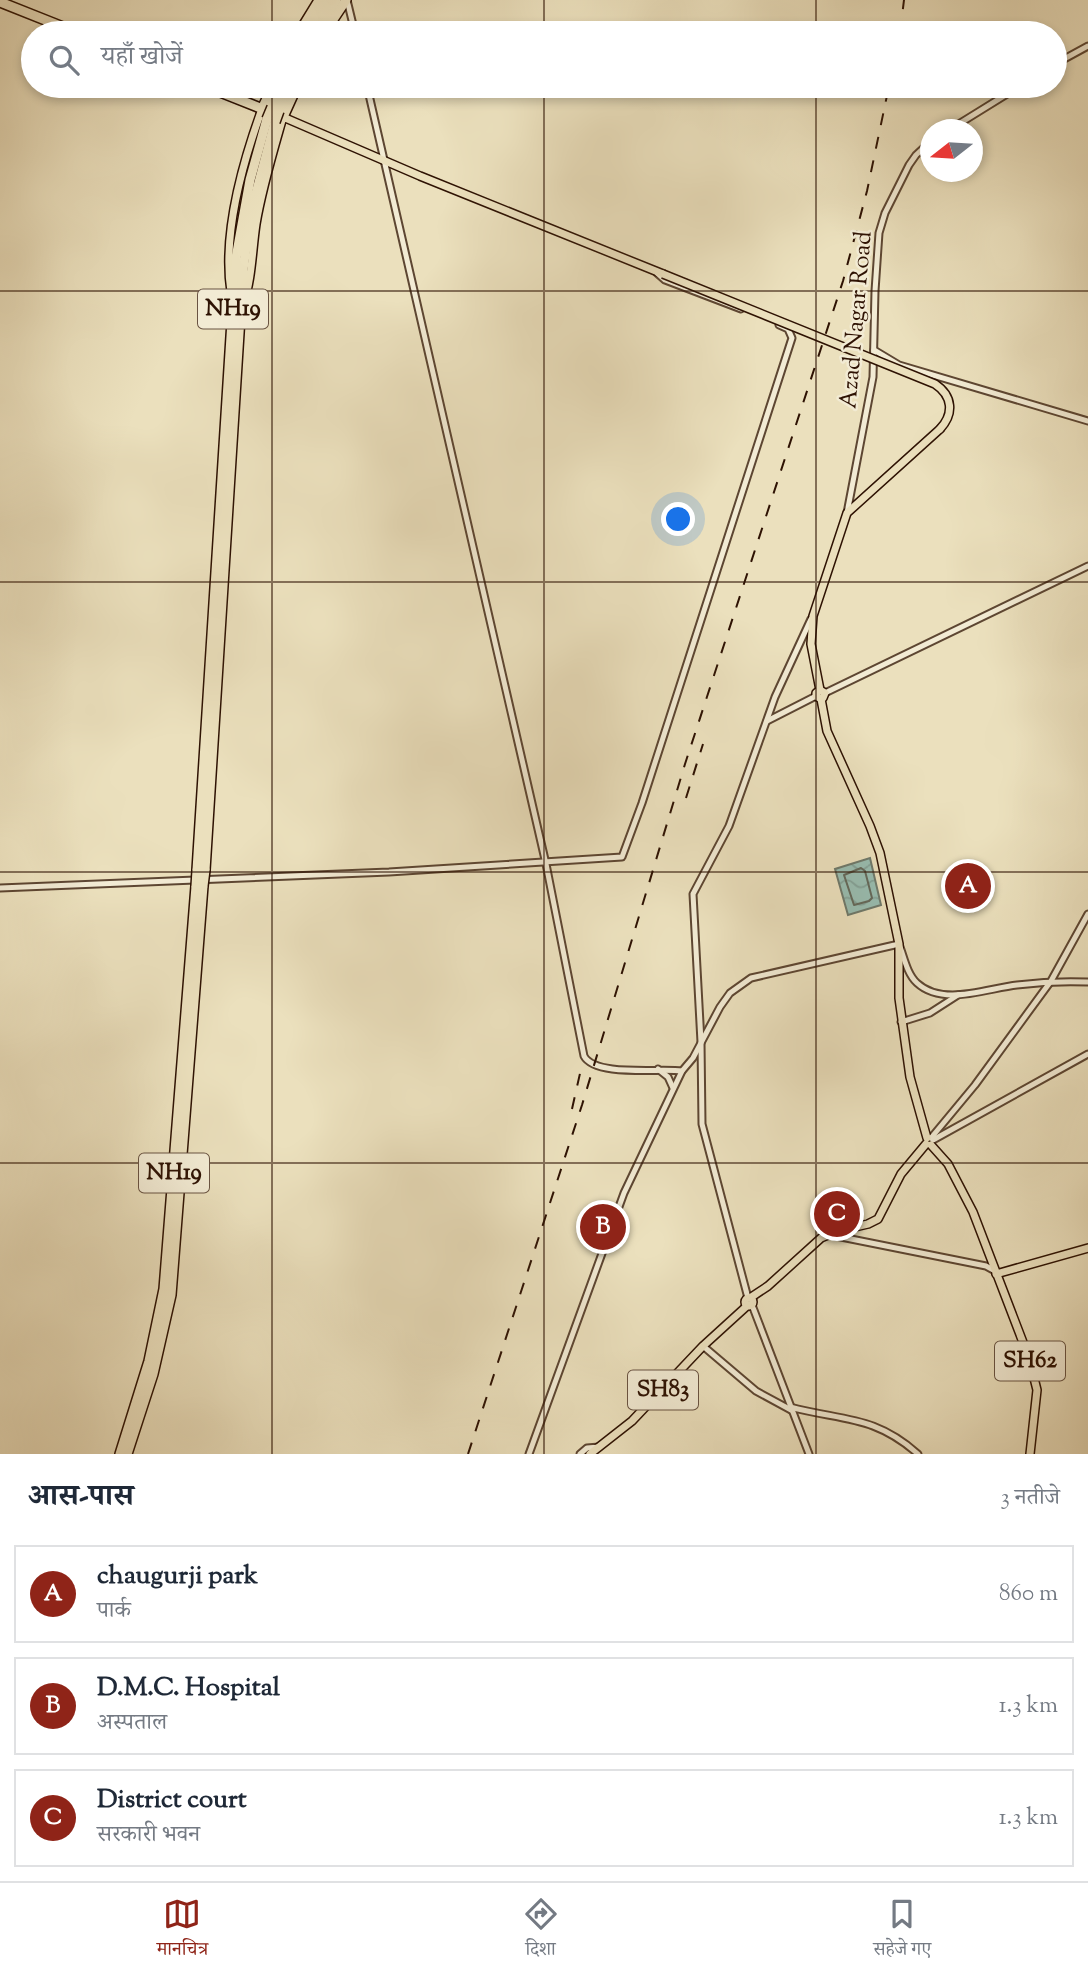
<!DOCTYPE html>
<html lang="hi">
<meta charset="utf-8">
<style>
body{margin:0;font-family:"Sorts Mill Goudy","Noto Serif Devanagari",serif;background:#f6f6f7;color:#1f2937}
.compass{position:absolute;left:920px;top:119px;width:63px;height:63px;border-radius:50%;background:#fff;box-shadow:0 4px 10px #0003;rotate:253deg}
.you{position:absolute;left:679px;top:520px;width:24px;height:24px;margin:-18px;border:5px solid #fff;border-radius:50%;background:#1a73e8;box-shadow:0 0 0 10px #1a73e833}
.badge{display:grid;place-items:center;width:46px;height:46px;border-radius:50%;background:#8f2418;color:#fff;font-size:23px;font-weight:700}
.pin{position:absolute;translate:-50% -50%;border:4px solid #fff;box-shadow:0 2px 7px #0006}
.list{margin:0;padding:0;list-style:none}
h2{display:flex;justify-content:space-between;align-items:center;height:91px;margin:0;padding:0 28px;font-size:30px}
h2 small{font-size:23px;font-weight:400;color:#747a83}
.list li{display:grid;grid-template-columns:46px 1fr auto;gap:21px;align-items:center;box-sizing:border-box;height:98px;margin:0 14px 14px;padding:0 14px;border:2px solid #e0e1e3;border-radius:0px}
.list b{display:block;font-size:26px;white-space:nowrap}
.list p{margin:0;font-size:23px;white-space:nowrap;color:#747a83}
.list em{font-size:23px;font-style:normal;color:#747a83}
.icon{flex:none;width:38px;height:38px;fill:none;stroke:currentColor;stroke-width:2;stroke-linecap:round;stroke-linejoin:round}
.map{position:relative;flex:none;width:1088px;height:1454px;overflow:hidden}
.search{position:absolute;background:#fff;box-shadow:0 4px 10px #0003;left:21px;right:21px;top:21px;height:77px;display:flex;align-items:center;gap:18px;box-sizing:border-box;padding:0 24px;border-radius:38px;color:#747a83;font-size:26px}
.sheet{height:427px;background:#fff}
nav{display:flex;justify-content:space-around;align-items:center;box-sizing:border-box;height:98px;border-top:2px solid #e0e1e3;background:#fff;font-size:19px;color:#747a83}
nav a{display:grid;justify-items:center;gap:4px}
nav .on{color:#8f2418}
.map>svg:first-child{display:block}
</style>
<div class="map">
<svg width="1088" height="1454" viewBox="0 0 1088 1454">
<defs>
<pattern id="grass-dots" width="8" height="8" patternUnits="userSpaceOnUse" patternTransform="scale(1.75)"><rect width="8" height="8" fill="#bcc18e"/><path d="M2 2h.1M6 6h.1" fill="none" stroke="#a2a579" stroke-width="1.8" stroke-linecap="round"/></pattern>
<pattern id="water-waves" width="16" height="10" patternUnits="userSpaceOnUse" patternTransform="scale(1.75)"><rect width="16" height="10" fill="#98bdb1"/><path d="M0 5q4-4 8 0t8 0" fill="none" stroke="#83a197"/></pattern>
</defs>
<rect width="100%" height="100%" fill="#ebe0bd"/>
<filter id="stains"><feTurbulence type="fractalNoise" baseFrequency=".00286" numOctaves="4"/><feColorMatrix values="0 0 0 0 .2 0 0 0 0 .09 0 0 0 0 .02 0 0 0 .5 -.17"/></filter>
<radialGradient id="worn" r=".72"><stop offset=".6" stop-color="#630" stop-opacity="0"/><stop offset="1" stop-color="#630" stop-opacity=".3"/></radialGradient>
<path fill="url(#grass-dots)" stroke="#756a48" stroke-width="2" d="M 973,872 L 978,897 L 964,899 L 959,875 Z"/>
<path fill="url(#water-waves)" stroke="#6e796b" stroke-width="2" d="M 870,858 L 881,905 L 848,915 L 835,869 Z"/>
<g fill="none" stroke-linecap="round" stroke-linejoin="round">
<path stroke="#63685a" stroke-width="2" d="M 861,868 L 865,871 L 872,898 L 869,901 L 854,905 L 844,875 Z"/>
<g stroke="#5d4632" stroke-width="9">
<g id="minor">
<path d="M 347,0 L 355,33"/>
<path d="M 1055,64 L 1088,46"/>
<path d="M 367,86 L 546,864 L 584,1056 C 595,1077 660,1068 682,1071"/>
<path d="M 949,130 L 1020,86"/>
<path d="M 657,273 L 665,280 L 741,309"/>
<path d="M 874,350 L 899,365 L 1088,421"/>
<path d="M 847,513 L 873,377 L 875,291 L 879,233 L 885,213 L 909,165 L 916,155 L 930,142"/>
<path d="M 825,693 L 1088,566"/>
<path d="M 767,721 L 816,696"/>
<path d="M 0,888 L 389,872 L 622,857 L 642,803 L 792,338 L 788,329 L 779,325"/>
<path d="M 901,1022 L 930,1013 L 958,995"/>
<path d="M 658,1069 L 668,1077 L 673,1088"/>
<path d="M 931,1138 L 975,1085 L 1051,981 L 1088,914"/>
<path d="M 933,1140 L 1088,1054"/>
<path d="M 831,1235 L 986,1266 L 995,1271"/>
<path d="M 748,1298 L 702,1124 L 701,1042 L 693,894 L 729,826 L 775,697 L 811,619"/>
<path d="M 752,1305 L 809,1454"/>
<path d="M 703,1346 L 756,1391 L 791,1410"/>
<path d="M 790,1407 C 843,1421 874,1415 918,1454"/>
<path d="M 529,1454 L 624,1193 L 682,1071 L 693,1058 L 720,1007 L 730,993 L 751,978 L 899,944 C 904,957 907,974 917,983 C 943,1007 988,988 1017,985 C 1041,982 1064,981 1088,982"/>
<path d="M 580,1454 L 587,1448 L 599,1447"/>
</g>
</g>
<g stroke="#2e1203" stroke-width="10">
<g id="major">
<path d="M 231,292 C 222,234 242,164 262,109"/>
<path d="M 243,305 C 252,279 252,251 256,224 C 262,188 273,152 283,117 L 420,176 L 663,274"/>
<path d="M 820,690 L 811,644 L 813,616 L 847,513 L 940,429"/>
<path d="M 821,699 L 823,698 L 825,693 L 820,690 L 816,693 L 816,696 L 821,699 L 827,731 L 870,826 L 880,853 L 899,944 L 899,998 L 910,1077 L 927,1138"/>
<path d="M 931,1145 L 948,1164 L 973,1212 L 1029,1358 L 1037,1390 L 1030,1454"/>
<path d="M 996,1274 L 1088,1248"/>
<path d="M 750,1298 L 768,1286 L 821,1238 L 838,1231 L 868,1224 L 878,1219 L 901,1174 L 926,1144"/>
<circle cx="749" cy="1302" r="4"/>
<path d="M 590,1454 L 632,1421 L 703,1346 L 748,1305"/>
</g>
</g>
<g stroke="#2e1203" stroke-width="12">
<g id="highway">
<path d="M 0,2 L 78,33"/>
<path d="M 299,33 L 318,2"/>
<path d="M 306,33 L 327,0"/>
<path d="M 315,33 L 336,0"/>
<path d="M 324,33 L 346,0"/>
<path d="M 205,86 L 283,117 L 297,86"/>
<path d="M 272,107 L 281,86"/>
<path d="M 262,109 L 273,86"/>
<path d="M 279,111 L 288,86"/>
<path d="M 197,870 L 236,258 L 250,180 L 267,119"/>
<path d="M 205,870 L 243,270 L 250,216 L 275,122"/>
<path d="M 120,1454 L 149,1361 L 164,1289 L 196,886"/>
<path d="M 127,1454 L 153,1374 L 171,1295 L 203,886"/>
</g>
</g>
<use href="#minor" stroke="#f2ebd4" stroke-width="5"/>
<use href="#major" stroke="#ebe0bd" stroke-width="7"/>
<use href="#highway" stroke="#ebe0bd" stroke-width="9"/>
<g stroke="#2e1203" stroke-width="2" stroke-dasharray="12 12" stroke-linecap="butt">
<path d="M 900,33 L 904,0"/>
<path d="M 686,798 L 703,744"/>
<path d="M 572,1109 L 581,1069"/>
<path d="M 468,1454 L 582,1105 L 685,764 L 843,281 L 867,191 L 889,86"/>
</g>
<g stroke="#2e1203" stroke-width="10" stroke-linecap="butt">
<path id="major-bridge" d="M 663,274 L 935,384 C 953,396 954,414 940,429"/>
</g>
<g stroke="#2e1203" stroke-width="12" stroke-linecap="butt">
<g id="highway-bridge">
<path d="M 267,119 L 272,107"/>
<path d="M 275,122 L 279,111"/>
<path d="M 196,886 L 197,870"/>
<path d="M 203,886 L 205,870"/>
</g>
</g>
<use href="#major-bridge" stroke="#ebe0bd" stroke-width="7"/>
<use href="#highway-bridge" stroke="#ebe0bd" stroke-width="9"/>
</g>
<path fill="none" stroke="#2e1203" stroke-width="2" stroke-opacity="0.55" d="M 272,0 L 272,33M 544,0 L 544,33M 816,0 L 816,33M 272,86 L 272,1454M 544,86 L 544,1454M 816,86 L 816,1454M 0,291 L 1088,291M 0,582 L 1088,582M 0,872 L 1088,872M 0,1163 L 1088,1163"/>
<g text-anchor="middle" dominant-baseline="central" stroke-width="5" stroke-linejoin="round" paint-order="stroke">
<g fill="#f2ebd4" stroke="#695342" stroke-width="2">
<rect x="198" y="289.5" width="70" height="39" rx="5"/>
<rect x="139" y="1153.5" width="70" height="39" rx="5"/>
<rect x="995" y="1341.5" width="70" height="39" rx="5"/>
<rect x="628" y="1370.5" width="70" height="39" rx="5"/>
</g>
<g font-size="23" font-weight="bold" fill="#2e1203">
<text x="233" y="309">NH19</text>
<text x="174" y="1173">NH19</text>
<text x="1030" y="1361">SH62</text>
<text x="663" y="1390">SH83</text>
</g>
<g font-size="24" fill="#2e1203" stroke="#f2ebd4">
<text transform="translate(857 320) rotate(-85)">Azad Nagar Road</text>
</g>
</g>
<rect width="100%" height="100%" filter="url(#stains)"/>
<rect width="100%" height="100%" fill="url(#worn)"/>
</svg>
<svg class="compass" viewBox="-18 -18 36 36"><path d="M0-13l5 13h-10z" fill="#e53935"/><path d="M0 13l5-13h-10z" fill="#747a83"/></svg>
<div class="you"></div>
<div class="pin badge" style="left:968px;top:886px">A</div>
<div class="pin badge" style="left:603px;top:1227px">B</div>
<div class="pin badge" style="left:837px;top:1214px">C</div>
<div class="search"><svg class="icon" aria-label="search" viewBox="0 0 24 24"><circle cx="10" cy="10" r="6"/><path d="M15 15l6 6"/></svg>यहाँ खोजें</div>
</div>
<section class="sheet">
<h2>आस-पास<small>3 नतीजे</small></h2>
<ul class="list">
<li><span class="badge">A</span><div><b>chaugurji park</b><p>पार्क</p></div><em>860 m</em></li>
<li><span class="badge">B</span><div><b>D.M.C. Hospital</b><p>अस्पताल</p></div><em>1.3 km</em></li>
<li><span class="badge">C</span><div><b>District court</b><p>सरकारी भवन</p></div><em>1.3 km</em></li>
</ul>
</section>
<nav>
<a class="on"><svg class="icon" aria-label="map" viewBox="0 0 24 24"><path d="M3 6l6-2 6 2 6-2v14l-6 2-6-2-6 2zM9 4v14M15 6v14"/></svg>मानचित्र</a>
<a><svg class="icon" aria-label="directions" viewBox="0 0 24 24"><path d="M12 3l9 9-9 9-9-9zM9 14v-3h6M13 9l2 2-2 2"/></svg>दिशा</a>
<a><svg class="icon" aria-label="saved" viewBox="0 0 24 24"><path d="M7 4h10v16l-5-4-5 4z"/></svg>सहेजे गए</a>
</nav>
